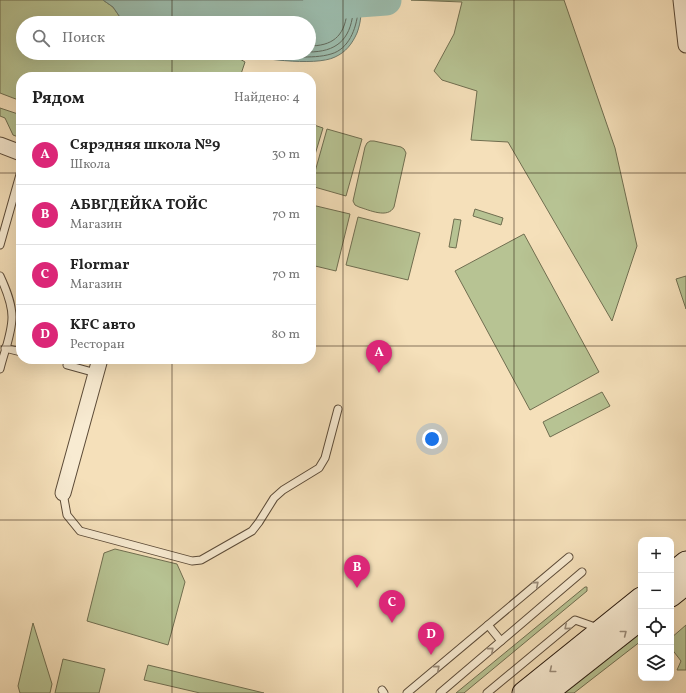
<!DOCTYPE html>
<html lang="ru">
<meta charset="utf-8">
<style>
body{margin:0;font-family:Vollkorn,serif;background:#f2f2f2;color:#222}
.controls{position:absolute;right:12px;bottom:12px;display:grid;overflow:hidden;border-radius:8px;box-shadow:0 4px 16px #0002}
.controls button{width:36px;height:36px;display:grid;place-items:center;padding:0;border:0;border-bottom:1px solid #e0e0e0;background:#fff;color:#222;font:20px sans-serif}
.you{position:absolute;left:432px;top:439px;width:14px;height:14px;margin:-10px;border:3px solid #fff;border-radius:50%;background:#1a73e8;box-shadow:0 0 0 6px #1a73e833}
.badge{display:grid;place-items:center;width:26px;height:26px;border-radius:50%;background:#db2777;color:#fff;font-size:13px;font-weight:700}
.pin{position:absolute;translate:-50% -33px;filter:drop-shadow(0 1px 2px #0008)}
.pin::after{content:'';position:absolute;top:21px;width:14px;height:12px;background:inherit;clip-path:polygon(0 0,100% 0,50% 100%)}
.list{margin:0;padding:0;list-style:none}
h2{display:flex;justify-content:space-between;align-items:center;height:52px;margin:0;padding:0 16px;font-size:17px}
h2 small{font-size:13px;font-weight:400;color:#767676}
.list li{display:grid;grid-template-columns:26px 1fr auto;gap:12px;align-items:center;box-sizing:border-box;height:60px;padding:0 16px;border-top:1px solid #e0e0e0}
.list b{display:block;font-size:15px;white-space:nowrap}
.list p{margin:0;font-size:13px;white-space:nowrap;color:#767676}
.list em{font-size:13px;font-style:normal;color:#767676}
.icon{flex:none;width:22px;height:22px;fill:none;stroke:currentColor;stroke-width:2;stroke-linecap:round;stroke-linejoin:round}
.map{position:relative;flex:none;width:686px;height:693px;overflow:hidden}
.search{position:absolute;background:#fff;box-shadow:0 4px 16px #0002;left:16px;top:16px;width:300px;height:44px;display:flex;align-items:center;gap:10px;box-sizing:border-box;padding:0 14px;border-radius:22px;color:#767676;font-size:15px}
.panel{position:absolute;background:#fff;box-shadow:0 4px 16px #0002;left:16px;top:72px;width:300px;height:292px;border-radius:16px}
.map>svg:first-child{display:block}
</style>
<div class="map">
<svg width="686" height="693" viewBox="0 0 686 693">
<rect width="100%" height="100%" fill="#f5e0ba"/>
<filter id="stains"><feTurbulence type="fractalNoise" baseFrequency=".005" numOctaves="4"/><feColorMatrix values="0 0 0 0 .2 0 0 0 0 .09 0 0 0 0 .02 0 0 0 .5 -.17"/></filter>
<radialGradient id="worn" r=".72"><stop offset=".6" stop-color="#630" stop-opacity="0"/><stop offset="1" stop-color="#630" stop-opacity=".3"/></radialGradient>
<g fill="#b7c393" stroke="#706e50">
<path d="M 0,0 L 103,0 L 113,7 L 124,23 L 23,23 L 23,53 L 230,53 L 245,62 L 240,77 L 21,77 L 21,101 L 0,93 Z"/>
<path d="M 411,0 L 564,0 L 615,148 L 637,246 L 612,321 L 508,142 L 471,140 L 477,91 L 442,80 L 434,71 L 454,34 L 462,2 Z"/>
<path d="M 0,108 L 21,115 L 21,138 L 13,135 L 5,118 L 0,116 Z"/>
<path d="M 311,124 L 323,128 L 311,168 Z"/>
<path d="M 327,129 L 362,139 L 346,196 L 311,186 Z"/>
<path d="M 370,141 L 374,141 L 401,147 L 404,149 L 406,153 L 394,207 C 388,219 369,210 359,207 L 355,205 L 353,201 L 365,147 L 367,143 Z"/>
<path d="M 312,205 L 350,214 L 336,271 L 311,265 Z"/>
<path d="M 475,209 L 503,218 L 501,225 L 473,216 Z"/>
<path d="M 358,217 L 420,233 L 408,280 L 346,265 Z"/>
<path d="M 454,219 L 461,220 L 456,248 L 449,247 Z"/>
<path d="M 524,234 L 599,372 L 530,410 L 455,271 Z"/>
<path d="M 686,276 L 686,309 L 676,279 Z"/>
<path d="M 602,392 L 610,406 L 550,437 L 543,422 Z"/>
<path d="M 115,549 L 177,564 L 185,582 L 168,645 L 87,621 L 104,553 Z"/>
<path d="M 585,587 L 587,587 L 587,591 L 464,693 L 456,693 Z"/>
<path d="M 33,623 L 52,684 L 50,693 L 20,693 L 18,686 Z"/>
<path d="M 686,625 L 686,670 L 677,670 L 681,661 L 671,648 L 671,638 Z"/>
<path d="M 641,628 L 641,641 L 574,693 L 558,693 Z"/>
<path d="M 63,659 L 105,669 L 99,693 L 55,693 Z"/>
<path d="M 148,665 L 264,693 L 200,693 L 144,680 Z"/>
</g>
<path fill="#9cbdae" stroke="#6e7b6e" d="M 103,0 L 360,0 C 362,12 361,22 357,33 C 352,44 346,52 335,57 C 315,67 255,58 232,53 L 309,53 L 309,23 L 124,23 L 113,7 Z"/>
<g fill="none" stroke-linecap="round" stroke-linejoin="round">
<g stroke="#626b5e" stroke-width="1">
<path d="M 309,46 C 332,46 344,37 347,13 C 347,8 345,4 345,0"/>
<path d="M 309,52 C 336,52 350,40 353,13 C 353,8 351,4 351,0"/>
<path d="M 254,53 C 269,56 285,57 300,57 C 310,57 321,57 331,54 C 349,49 356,29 358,12 C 358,8 357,4 356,0"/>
</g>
<path stroke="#9cbdae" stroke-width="31" d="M 318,5 L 386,0"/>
<g stroke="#5c4b38" stroke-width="9">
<g id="lane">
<path d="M 0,245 L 21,171"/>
<path d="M 0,276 C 6,289 12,303 12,317 C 12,334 4,352 0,369"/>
<path d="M 5,348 L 21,352"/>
<path d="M 67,365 L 96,373"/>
<path d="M 63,493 L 67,515 L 80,531 L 192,561 L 201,560 L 252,531 L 259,522 L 274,498 L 283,490 L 319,468 L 325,458 L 338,409"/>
<path d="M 488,625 L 501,641"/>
<path d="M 382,690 L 384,693"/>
<path d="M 407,693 L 569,557"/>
<path d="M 440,693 L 582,572"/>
<path d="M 487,693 L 575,620 L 598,628"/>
</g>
</g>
<g stroke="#5c4b38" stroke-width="17">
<g id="street">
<path d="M 681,0 L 686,45"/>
<path d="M 0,145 L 21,153"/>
<path d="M 63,493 L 100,359"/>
</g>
</g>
<g stroke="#29190d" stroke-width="23">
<g id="secondary">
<path d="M 671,574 L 686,562"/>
<path d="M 671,596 L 686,584"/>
<path d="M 523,693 L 641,598"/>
<path d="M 547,693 L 641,619"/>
</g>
</g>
<use href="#lane" stroke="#f8ebd2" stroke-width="7"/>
<use href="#street" stroke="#f8ebd2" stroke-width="15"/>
<use href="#secondary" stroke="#f8ebd2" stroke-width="21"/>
</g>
<defs><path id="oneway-chevron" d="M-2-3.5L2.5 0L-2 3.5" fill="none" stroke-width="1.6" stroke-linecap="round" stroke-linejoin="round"/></defs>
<g stroke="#9b8c79">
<use href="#oneway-chevron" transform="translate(536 584) rotate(-40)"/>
<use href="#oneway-chevron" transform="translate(567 627) rotate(140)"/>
<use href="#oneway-chevron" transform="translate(624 633) rotate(-38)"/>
<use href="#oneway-chevron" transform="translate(491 650) rotate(-40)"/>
<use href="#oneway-chevron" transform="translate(437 668) rotate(-40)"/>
<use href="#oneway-chevron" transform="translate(552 670) rotate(141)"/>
</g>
<path fill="none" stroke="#29190d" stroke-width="1" stroke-opacity="0.55" d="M 172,0 L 172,23M 343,0 L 343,693M 514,0 L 514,693M 172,53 L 172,77M 0,173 L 21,173M 311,173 L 686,173M 0,346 L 21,346M 311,346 L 686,346M 172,359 L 172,693M 0,520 L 686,520"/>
<rect width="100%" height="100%" filter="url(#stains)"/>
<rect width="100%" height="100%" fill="url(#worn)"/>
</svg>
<div class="controls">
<button>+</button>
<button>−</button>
<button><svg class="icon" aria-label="locate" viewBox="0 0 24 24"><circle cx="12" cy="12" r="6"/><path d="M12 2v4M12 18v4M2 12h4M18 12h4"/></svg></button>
<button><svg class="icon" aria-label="layers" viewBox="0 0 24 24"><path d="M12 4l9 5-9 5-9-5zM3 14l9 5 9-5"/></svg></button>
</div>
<div class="you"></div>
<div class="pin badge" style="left:379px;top:373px">A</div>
<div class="pin badge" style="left:357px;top:588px">B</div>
<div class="pin badge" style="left:392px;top:623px">C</div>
<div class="pin badge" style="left:431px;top:655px">D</div>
<div class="search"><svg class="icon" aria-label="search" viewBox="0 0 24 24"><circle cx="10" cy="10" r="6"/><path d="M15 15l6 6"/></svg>Поиск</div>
<section class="panel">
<h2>Рядом<small>Найдено: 4</small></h2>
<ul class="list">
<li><span class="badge">A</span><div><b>Сярэдняя школа №9</b><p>Школа</p></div><em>30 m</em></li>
<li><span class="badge">B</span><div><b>АБВГДЕЙКА ТОЙС</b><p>Магазин</p></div><em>70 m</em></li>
<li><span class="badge">C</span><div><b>Flormar</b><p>Магазин</p></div><em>70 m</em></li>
<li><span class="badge">D</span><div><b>KFC авто</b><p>Ресторан</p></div><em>80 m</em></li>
</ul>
</section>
</div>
